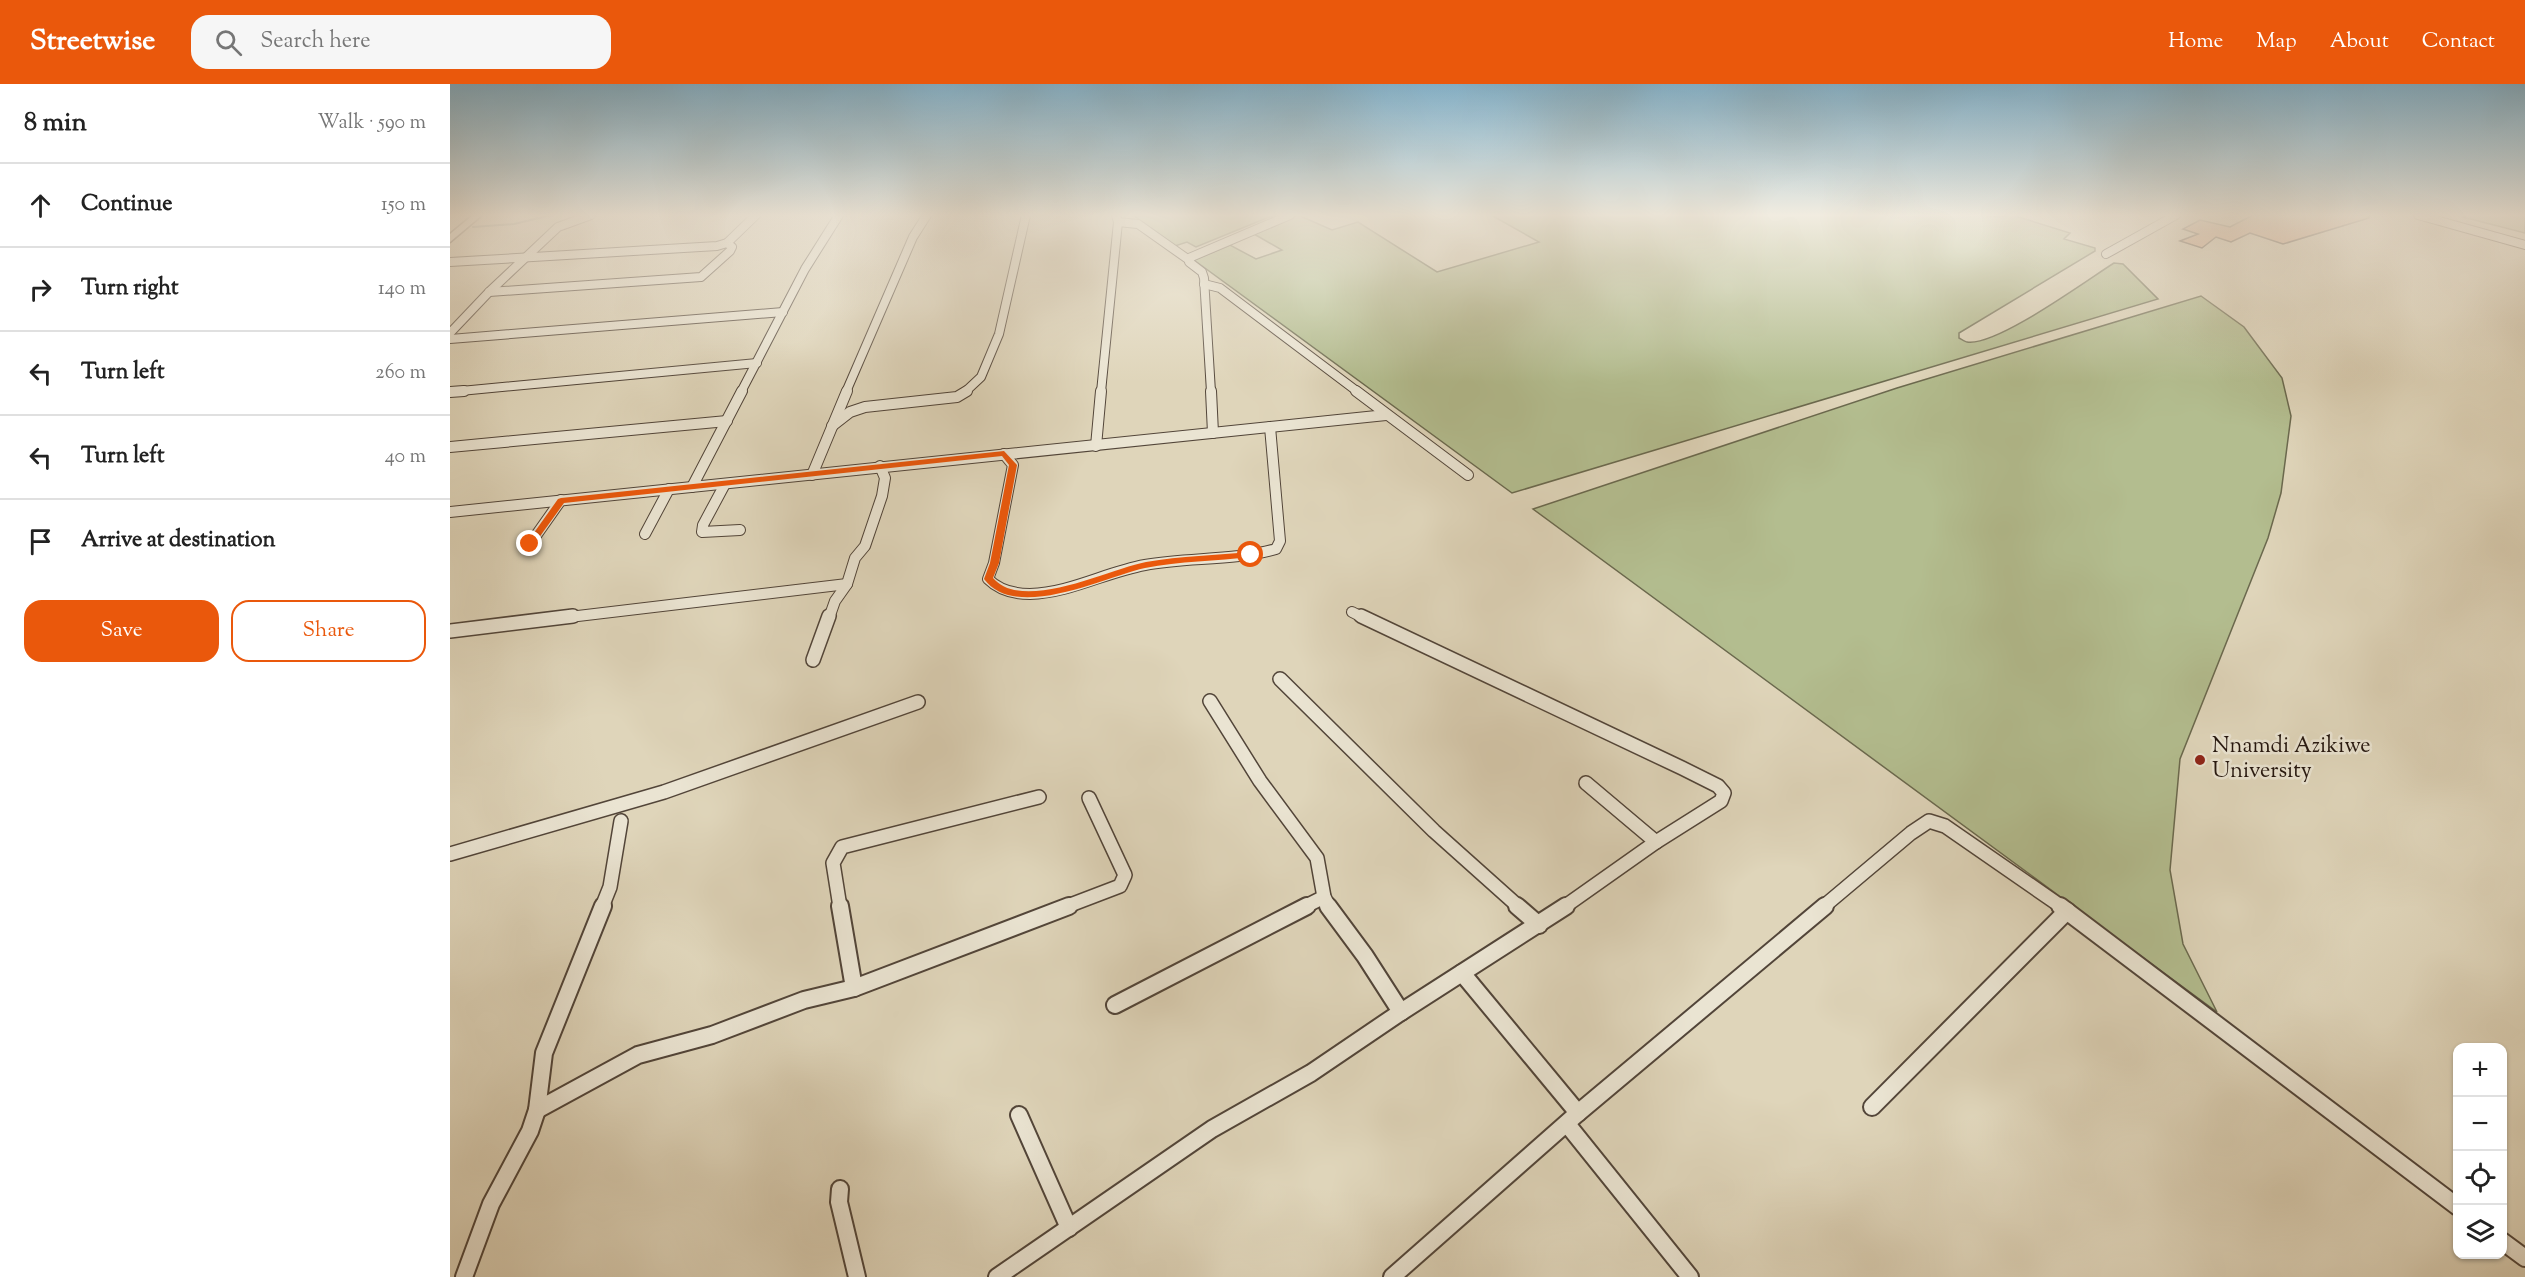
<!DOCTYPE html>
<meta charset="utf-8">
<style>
body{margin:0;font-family:"Sorts Mill Goudy",serif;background:#f6f6f6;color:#222}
.controls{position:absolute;right:18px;bottom:18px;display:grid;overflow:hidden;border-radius:12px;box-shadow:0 2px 4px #0004}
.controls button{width:54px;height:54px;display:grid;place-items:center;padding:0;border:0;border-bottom:2px solid #e0e0e0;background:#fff;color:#222;font:30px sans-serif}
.stop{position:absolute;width:18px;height:18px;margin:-14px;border:4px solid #ea580c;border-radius:50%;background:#fff}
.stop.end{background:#ea580c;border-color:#fff;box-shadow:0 2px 6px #0008}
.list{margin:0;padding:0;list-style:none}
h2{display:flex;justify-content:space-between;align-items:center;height:78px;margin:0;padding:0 24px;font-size:26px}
h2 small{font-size:20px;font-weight:400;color:#767676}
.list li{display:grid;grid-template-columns:39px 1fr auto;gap:18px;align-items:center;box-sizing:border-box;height:84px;padding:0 24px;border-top:2px solid #e0e0e0}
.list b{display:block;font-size:22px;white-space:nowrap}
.list em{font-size:20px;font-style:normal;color:#767676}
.actions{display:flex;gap:12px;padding:18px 24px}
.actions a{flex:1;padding:14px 0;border:2px solid #ea580c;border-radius:18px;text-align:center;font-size:21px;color:#ea580c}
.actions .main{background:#ea580c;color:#fff}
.icon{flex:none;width:33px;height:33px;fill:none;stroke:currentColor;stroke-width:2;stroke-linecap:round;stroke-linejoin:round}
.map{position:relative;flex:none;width:2075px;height:1193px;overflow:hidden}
header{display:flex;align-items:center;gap:36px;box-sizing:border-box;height:84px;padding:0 30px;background:#ea580c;color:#fff}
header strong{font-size:28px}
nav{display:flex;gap:33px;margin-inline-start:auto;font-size:21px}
.search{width:420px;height:54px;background:#f6f6f6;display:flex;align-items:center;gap:15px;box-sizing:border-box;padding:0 21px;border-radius:18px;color:#767676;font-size:22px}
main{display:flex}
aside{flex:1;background:#fff}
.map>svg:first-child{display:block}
</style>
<header>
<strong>Streetwise</strong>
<div class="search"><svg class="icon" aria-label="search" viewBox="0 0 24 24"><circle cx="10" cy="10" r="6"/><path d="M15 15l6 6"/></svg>Search here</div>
<nav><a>Home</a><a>Map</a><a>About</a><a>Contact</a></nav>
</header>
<main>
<aside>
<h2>8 min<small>Walk · 590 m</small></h2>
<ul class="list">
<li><svg class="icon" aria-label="ahead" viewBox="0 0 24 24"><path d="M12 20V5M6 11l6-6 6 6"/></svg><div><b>Continue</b></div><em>150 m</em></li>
<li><svg class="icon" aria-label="right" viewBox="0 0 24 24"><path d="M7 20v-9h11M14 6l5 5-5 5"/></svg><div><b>Turn right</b></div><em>140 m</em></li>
<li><svg class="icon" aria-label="left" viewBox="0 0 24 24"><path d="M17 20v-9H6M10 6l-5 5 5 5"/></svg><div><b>Turn left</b></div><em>260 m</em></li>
<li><svg class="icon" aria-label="left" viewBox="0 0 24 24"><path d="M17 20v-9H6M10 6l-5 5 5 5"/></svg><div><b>Turn left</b></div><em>40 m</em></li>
<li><svg class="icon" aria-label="arrive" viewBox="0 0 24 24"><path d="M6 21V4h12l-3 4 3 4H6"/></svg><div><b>Arrive at destination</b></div></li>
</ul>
<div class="actions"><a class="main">Save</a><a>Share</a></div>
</aside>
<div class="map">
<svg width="2075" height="1193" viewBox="0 0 2075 1193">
<rect width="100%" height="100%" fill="#dfd5ba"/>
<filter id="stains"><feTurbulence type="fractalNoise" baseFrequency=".00333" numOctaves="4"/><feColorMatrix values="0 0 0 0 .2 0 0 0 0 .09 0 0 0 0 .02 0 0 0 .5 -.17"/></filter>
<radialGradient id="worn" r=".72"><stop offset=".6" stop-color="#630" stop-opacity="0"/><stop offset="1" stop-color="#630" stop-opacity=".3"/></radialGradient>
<g fill="#b3bd8f" stroke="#6b694e" stroke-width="1.5">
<path d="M 683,131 L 824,131 L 746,163 L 737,158 L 725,162 Z"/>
<path d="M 848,131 L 882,146 L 908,138 L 987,188 L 1089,158 L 1041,131 L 1526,131 L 1550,133 L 1562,131 L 1620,149 L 1614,155 L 1645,164 L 1645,167 L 1509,249 L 1509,254 C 1511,255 1516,258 1517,258 C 1546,263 1637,196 1664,179 L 1673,180 L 1708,215 L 1062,409 L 744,176 L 780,161 L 806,175 L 832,166 L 804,150 Z"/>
<path d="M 2018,131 L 2075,131 L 2075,149 L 2013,133 Z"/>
<path d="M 1751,212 L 1794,243 L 1832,294 L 1841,332 L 1831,409 L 1818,454 L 1730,675 L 1720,786 L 1733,860 L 1767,928 L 1083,425 L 1447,304 Z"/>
</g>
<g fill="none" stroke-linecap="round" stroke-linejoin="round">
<path stroke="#67776d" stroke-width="2" d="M 23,143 L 64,140 L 101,131"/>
</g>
<path fill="#e09e7a" stroke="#23150e" stroke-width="1.5" d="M 1803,131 L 1919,131 L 1919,134 L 1833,160 L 1800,149 L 1781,158 L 1766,153 L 1752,164 L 1730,157 L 1748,150 L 1733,145 L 1750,136 L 1780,143 Z"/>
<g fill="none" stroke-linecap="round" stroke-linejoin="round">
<g stroke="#524539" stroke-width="10">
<g id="minor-far3">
<path d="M 1968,131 L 2075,161"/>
<path d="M 668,138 L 688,140 L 739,176"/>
<path d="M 1656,170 L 1726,131"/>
<path d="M 0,178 L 267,162 L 277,159 L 306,131"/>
<path d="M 754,200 L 770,204 L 908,308"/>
<path d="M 39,208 L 251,193 L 280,167 L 282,163 L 277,159"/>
<path d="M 0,249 L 39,208 L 108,143 L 141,131"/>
<path d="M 0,255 L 333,228"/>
<path d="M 0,308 L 307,279"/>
<path d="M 291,308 L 355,185 L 389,131"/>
<path d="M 396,308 L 463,153 L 477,131"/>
<path d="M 515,308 L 531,293 L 549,250 L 576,131"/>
<path d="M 651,308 L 668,138 L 666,131"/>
<path d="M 761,308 L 754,194 L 752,188 L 739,178 L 739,174 L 840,131"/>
</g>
</g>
<g stroke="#524539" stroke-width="12">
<g id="minor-far2">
<path d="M 761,307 L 763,349"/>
<path d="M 906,307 L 1018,391"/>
<path d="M 0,308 L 14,307"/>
<path d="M 382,342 L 400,328 L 415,323 L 507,313 L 517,307"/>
<path d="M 646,362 L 651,307"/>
<path d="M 0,363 L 277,337"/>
<path d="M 554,370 L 563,381 L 544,479 L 538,495 C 549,506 564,510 580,510 C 620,509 656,488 695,481 C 738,473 783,477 826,465 L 830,457 L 820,343"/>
<path d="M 362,391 L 397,307"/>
<path d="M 275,400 L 253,441 L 252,448 L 290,446"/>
<path d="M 242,403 L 292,307"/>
<path d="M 0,428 L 936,331"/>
<path d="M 195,450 L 219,405"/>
<path d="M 80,460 L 111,416"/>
<path d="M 902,528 L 914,534"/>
<path d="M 111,534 L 397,500"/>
<path d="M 379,534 L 385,517 L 397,500 L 405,474 L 415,462 L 432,412 L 435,394 L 430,382"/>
</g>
</g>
<g stroke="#524539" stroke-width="16">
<g id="minor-far1">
<path d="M 911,532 L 1232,684 L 1268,702 L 1274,709 L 1271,717 L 1206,758 L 1114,823"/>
<path d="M 0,547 L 123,532"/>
<path d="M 363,576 L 379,532"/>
<path d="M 830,595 L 984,747 L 1069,823"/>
<path d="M 760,617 L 810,697 L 867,774 L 874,813 L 879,823"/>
<path d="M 1136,699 L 1206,758"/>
<path d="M 0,770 L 214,708 L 468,618"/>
<path d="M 152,823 L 160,803 L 171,737"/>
<path d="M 390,823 L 383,779 L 392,763 L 589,713"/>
<path d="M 615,823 L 670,802 L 675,791 L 639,714"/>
<path d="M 854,823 L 874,813"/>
<path d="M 1373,823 L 1461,749 L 1479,737 L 1495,742 L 1612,823"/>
</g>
</g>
<g stroke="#524539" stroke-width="20">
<g id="minor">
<path d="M 1067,822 L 1089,841"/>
<path d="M 1610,822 L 2008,1123"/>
<path d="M 1012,889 L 1128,1029"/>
<path d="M 404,904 L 619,822"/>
<path d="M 665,921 L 857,822"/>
<path d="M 951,928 L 1116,822"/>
<path d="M 1422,1023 L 1617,827"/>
<path d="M 87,1026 L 188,971 L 262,951 L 354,916 L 404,904 L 390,822"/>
<path d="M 569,1031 L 619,1144"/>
<path d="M 1117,1040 L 1240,1193"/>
<path d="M 390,1105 L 389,1118 L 407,1193"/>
<path d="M 2052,1157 L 2075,1174"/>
<path d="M 14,1193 L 41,1120 L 80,1047 L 87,1026 L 94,969 L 153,822"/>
<path d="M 547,1193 L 762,1045 L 861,989 L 951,928 L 915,872 L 878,822"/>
<path d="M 942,1193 L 1128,1029 L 1375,822"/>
</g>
</g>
<g stroke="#524539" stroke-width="3">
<path id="tertiary" d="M 23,131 L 32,131 L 0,158 L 0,150 Z"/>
</g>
<use href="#minor-far3" stroke="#eae4d2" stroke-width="8"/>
<use href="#minor-far2" stroke="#eae4d2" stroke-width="10"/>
<use href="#minor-far1" stroke="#eae4d2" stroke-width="13"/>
<use href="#minor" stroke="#eae4d2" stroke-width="16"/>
<use href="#tertiary" fill="#eae4d2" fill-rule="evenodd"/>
</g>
<linearGradient id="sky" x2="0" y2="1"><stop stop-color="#86b6d0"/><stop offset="0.44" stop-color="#f1ece0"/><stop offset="1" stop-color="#f1ece0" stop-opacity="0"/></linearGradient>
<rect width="2075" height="298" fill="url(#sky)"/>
<path fill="#ea580c" d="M 554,367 L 567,381 L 549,479 L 543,494 C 573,529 659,485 696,478 C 731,472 767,471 801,468 L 806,471 L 801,473 C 767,477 729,477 695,484 C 654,493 566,538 534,495 L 540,479 L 559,381 L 552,372 L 114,419 L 83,462 L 76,460 L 108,415 L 111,414 Z"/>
<circle fill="#8f2418" stroke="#eae4d2" stroke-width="2" cx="1750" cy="676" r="6"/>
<g text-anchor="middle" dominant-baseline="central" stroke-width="5" stroke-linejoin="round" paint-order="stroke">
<g font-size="22" fill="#23150e" stroke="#eae4d2" text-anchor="start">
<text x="1762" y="663">Nnamdi Azikiwe<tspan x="1762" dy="25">University</tspan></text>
</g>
</g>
<rect width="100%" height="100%" filter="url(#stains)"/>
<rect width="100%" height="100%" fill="url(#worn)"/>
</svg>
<div class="controls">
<button>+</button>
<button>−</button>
<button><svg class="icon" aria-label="locate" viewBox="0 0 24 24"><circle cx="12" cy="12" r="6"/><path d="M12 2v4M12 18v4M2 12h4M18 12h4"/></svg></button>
<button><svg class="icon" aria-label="layers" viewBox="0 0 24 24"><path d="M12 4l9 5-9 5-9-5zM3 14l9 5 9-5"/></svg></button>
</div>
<div class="stop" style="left:801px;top:471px"></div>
<div class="stop end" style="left:80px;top:460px"></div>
</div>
</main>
